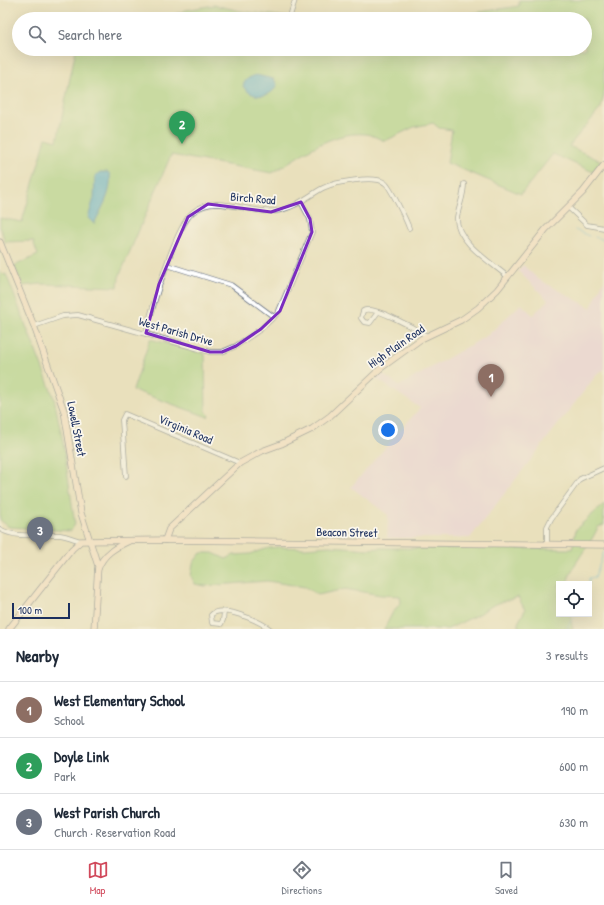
<!DOCTYPE html>
<meta charset="utf-8">
<style>
body{margin:0;font-family:"Patrick Hand",sans-serif;background:#f2f2f3;color:#1f2937}
.controls{position:absolute;right:12px;bottom:12px;display:grid;overflow:hidden;border-radius:0px;box-shadow:0 4px 16px #0002}
.controls button{width:36px;height:36px;display:grid;place-items:center;padding:0;border:0;border-bottom:1px solid #e0e1e3;background:#fff;color:#1f2937;font:20px sans-serif}
.scale{position:absolute;left:12px;bottom:10px;width:58px;box-sizing:border-box;padding-left:4px;border:2px solid #1b2f5e;border-top:0;font-size:11px;line-height:14px;white-space:nowrap;color:#1b2f5e;-webkit-text-stroke:3px #fbf7ec;paint-order:stroke}
.you{position:absolute;left:388px;top:430px;width:14px;height:14px;margin:-10px;border:3px solid #fff;border-radius:50%;background:#1a73e8;box-shadow:0 0 0 6px #1a73e833}
.badge{display:grid;place-items:center;width:26px;height:26px;border-radius:50%;background:#d1495b;color:#fff;font-size:13px;font-weight:700}
.pin{position:absolute;translate:-50% -33px;filter:drop-shadow(0 1px 2px #0008)}
.pin::after{content:'';position:absolute;top:21px;width:14px;height:12px;background:inherit;clip-path:polygon(0 0,100% 0,50% 100%)}
.list{margin:0;padding:0;list-style:none}
h2{display:flex;justify-content:space-between;align-items:center;height:52px;margin:0;padding:0 16px;font-size:17px}
h2 small{font-size:13px;font-weight:400;color:#747a83}
.list li{display:grid;grid-template-columns:26px 1fr auto;gap:12px;align-items:center;box-sizing:border-box;height:56px;padding:0 16px;border-top:1px solid #e0e1e3}
.list b{display:block;font-size:15px;white-space:nowrap}
.list p{margin:0;font-size:13px;white-space:nowrap;color:#747a83}
.list em{font-size:13px;font-style:normal;color:#747a83}
.icon{flex:none;width:22px;height:22px;fill:none;stroke:currentColor;stroke-width:2;stroke-linecap:round;stroke-linejoin:round}
.map{position:relative;flex:none;width:604px;height:629px;overflow:hidden}
.search{position:absolute;background:#fff;box-shadow:0 4px 16px #0002;left:12px;right:12px;top:12px;height:44px;display:flex;align-items:center;gap:10px;box-sizing:border-box;padding:0 14px;border-radius:22px;color:#747a83;font-size:15px}
.sheet{height:220px;background:#fff}
nav{display:flex;justify-content:space-around;align-items:center;box-sizing:border-box;height:56px;border-top:1px solid #e0e1e3;background:#fff;font-size:11px;color:#747a83}
nav a{display:grid;justify-items:center;gap:2px}
nav .on{color:#d1495b}
.map>svg:first-child{display:block}
</style>
<div class="map">
<svg width="604" height="629" viewBox="0 0 604 629">
<rect width="100%" height="100%" fill="#fbf7ec"/>
<filter id="ink" filterUnits="userSpaceOnUse"><feTurbulence type="fractalNoise" baseFrequency=".025" numOctaves="2"/><feDisplacementMap in="SourceGraphic" scale="8" xChannelSelector="R" yChannelSelector="G"/><feConvolveMatrix kernelMatrix="1 2 1 2 8 2 1 2 1" color-interpolation-filters="sRGB"/></filter>
<filter id="wash" filterUnits="userSpaceOnUse"><feTurbulence type="fractalNoise" baseFrequency=".012" numOctaves="4" result="noise"/><feDisplacementMap in="SourceGraphic" scale="16" xChannelSelector="R" yChannelSelector="G"/><feGaussianBlur stdDeviation="0.9" result="paint"/><feColorMatrix in="noise" values="0 0 0 0 0 0 0 0 0 0 0 0 0 0 0 0 0 1.4 0 .05"/><feComposite in="paint" operator="in"/></filter>
<g filter="url(#wash)">
<rect width="100%" height="100%" fill="#e9e0bc"/>
<path fill="#edd0e8" d="M 523,265 L 538,279 L 591,308 L 604,280 L 604,370 L 598,373 L 470,538 L 387,538 L 388,515 L 351,487 L 420,408 L 375,378 L 381,373 L 399,386 L 488,335 L 521,304 L 533,315 L 548,300 L 518,271 Z"/>
<g fill="#a2d382" stroke="#5e8170">
<path d="M 519,0 L 604,0 L 604,95 L 601,108 L 569,146 L 601,161 L 593,172 L 553,154 L 521,194 L 447,163 L 452,130 L 439,128 L 433,123 L 414,127 L 385,141 C 379,139 371,134 365,134 C 331,131 300,156 272,173 L 171,155 L 119,277 L 118,287 L 41,284 L 23,286 L 14,266 L 38,255 L 33,241 L 5,242 L 0,227 L 0,218 L 22,222 L 46,138 L 57,141 L 76,49 L 585,49 L 585,19 L 435,19 L 519,6 Z"/>
<path d="M 214,5 L 241,11 L 302,19 L 162,19 L 186,10 Z"/>
<path d="M 0,271 L 4,275 L 6,274 L 54,398 L 63,442 L 75,524 L 71,531 L 9,527 L 0,520 Z"/>
<path d="M 150,339 L 205,354 L 206,412 L 209,415 L 208,417 L 133,390 Z"/>
<path d="M 604,504 L 604,525 L 598,527 C 590,547 572,562 567,584 L 559,584 L 559,614 L 570,614 L 573,629 L 519,629 L 518,623 L 525,610 L 518,597 C 505,601 491,604 481,613 L 448,629 L 384,629 L 393,612 L 401,602 L 400,596 L 381,595 L 345,589 L 318,595 L 305,587 L 267,581 L 205,586 L 195,584 L 191,576 L 193,563 L 201,553 L 213,553 L 226,559 L 234,555 L 250,554 L 269,548 L 278,547 L 305,548 L 329,546 L 369,549 L 380,548 L 572,549 L 576,529 Z"/>
</g>
<g fill="#55afd3" stroke="#386f98">
<path d="M 256,75 L 274,79 L 277,85 C 271,99 251,99 243,86 C 245,79 250,77 256,75 Z"/>
<path d="M 100,172 L 107,172 L 110,174 C 112,194 102,207 94,224 L 88,218 L 94,198 L 95,176 Z"/>
</g>
<g fill="none" stroke-linecap="round" stroke-linejoin="round">
<g stroke="#55afd3" stroke-width="1">
<path d="M 575,230 L 589,236"/>
<path d="M 595,237 L 604,240"/>
<path d="M 589,585 L 589,578 L 595,577 L 604,552"/>
<path d="M 568,629 L 568,625 L 577,614"/>
</g>
</g>
</g>
<g filter="url(#ink)">
<g fill="none" stroke-linecap="round" stroke-linejoin="round">
<g stroke="#636d7f" stroke-width="5.5">
<g id="street">
<path d="M 290,16 L 295,0"/>
<path d="M 464,184 C 464,196 459,206 457,217 C 455,241 492,263 508,277"/>
<path d="M 569,208 L 587,225 L 604,228"/>
<path d="M 167,265 L 231,285 L 274,317"/>
<path d="M 378,312 L 370,323 L 364,322 L 361,318 L 363,311 C 372,304 416,329 427,336"/>
<path d="M 34,326 L 63,316 L 78,315 L 210,352 L 222,352 L 236,346 L 261,329 L 278,313 L 312,232 L 310,219 L 301,202"/>
<path d="M 146,333 C 152,308 175,227 193,212 C 215,193 249,214 275,211 C 294,209 308,196 323,188 C 335,182 375,175 385,183 C 390,186 407,222 409,228"/>
<path d="M 126,476 L 122,420 L 125,414 L 240,463"/>
<path d="M 0,529 C 16,539 41,534 60,535 C 67,536 74,539 81,541"/>
<path d="M 547,545 L 547,527 L 551,519 L 580,479 L 604,468"/>
<path d="M 224,612 L 223,620 L 221,624 L 212,623 L 211,615 C 221,604 259,621 270,629"/>
</g>
</g>
<g stroke="#636d7f" stroke-width="7">
<g id="secondary">
<path d="M 0,242 L 34,326 L 64,411 L 81,513 L 98,566 L 94,629"/>
<path d="M 165,540 L 169,529 L 240,463 L 262,451 L 281,444 L 312,429 L 330,416 L 381,368 L 421,339 L 461,320 L 478,308 L 497,290 L 546,229 L 583,192 L 604,165"/>
<path d="M 98,569 C 103,554 116,547 129,541"/>
<path d="M 9,629 L 72,549 L 81,541 L 165,540 L 604,545"/>
</g>
</g>
<use href="#street" stroke="#fff" stroke-width="4"/>
<use href="#secondary" stroke="#fce5cf" stroke-width="5.5"/>
</g>
</g>
<path d="M0 0H604V629H0ZM 301,202 L 310,219 L 312,232 L 280,311 L 261,329 L 236,346 L 222,352 L 210,352 L 146,333 L 159,284 L 188,217 L 208,204 L 271,212 Z" fill="#e9e0bc" fill-opacity=".55" fill-rule="evenodd"/>
<path fill="none" stroke="#7b2cbf" stroke-width="3" stroke-linejoin="round" d="M 301,202 L 310,219 L 312,232 L 280,311 L 261,329 L 236,346 L 222,352 L 210,352 L 146,333 L 159,284 L 188,217 L 208,204 L 271,212 Z"/>
<g text-anchor="middle" dominant-baseline="central" stroke-width="3.5" stroke-linejoin="round" paint-order="stroke">
<g font-size="12" fill="#1b2f5e" stroke="#fbf7ec">
<text transform="translate(253 198) rotate(5)">Birch Road</text>
<text transform="translate(176 331) rotate(16)">West Parish Drive</text>
<text transform="translate(396 346) rotate(-35)">High Plain Road</text>
<text transform="translate(77 429) rotate(79)">Lowell Street</text>
<text transform="translate(186 429) rotate(23)">Virginia Road</text>
<text transform="translate(347 532) rotate(1)">Beacon Street</text>
</g>
</g>
</svg>
<div class="controls">
<button><svg class="icon" aria-label="locate" viewBox="0 0 24 24"><circle cx="12" cy="12" r="6"/><path d="M12 2v4M12 18v4M2 12h4M18 12h4"/></svg></button>
</div>
<div class="scale">100 m</div>
<div class="you"></div>
<div class="pin badge" style="left:491px;top:397px;background:#8d6e63">1</div>
<div class="pin badge" style="left:182px;top:144px;background:#2e9e5b">2</div>
<div class="pin badge" style="left:40px;top:550px;background:#6b7280">3</div>
<div class="search"><svg class="icon" aria-label="search" viewBox="0 0 24 24"><circle cx="10" cy="10" r="6"/><path d="M15 15l6 6"/></svg>Search here</div>
</div>
<section class="sheet">
<h2>Nearby<small>3 results</small></h2>
<ul class="list">
<li><span class="badge" style="background:#8d6e63">1</span><div><b>West Elementary School</b><p>School</p></div><em>190 m</em></li>
<li><span class="badge" style="background:#2e9e5b">2</span><div><b>Doyle Link</b><p>Park</p></div><em>600 m</em></li>
<li><span class="badge" style="background:#6b7280">3</span><div><b>West Parish Church</b><p>Church · Reservation Road</p></div><em>630 m</em></li>
</ul>
</section>
<nav>
<a class="on"><svg class="icon" aria-label="map" viewBox="0 0 24 24"><path d="M3 6l6-2 6 2 6-2v14l-6 2-6-2-6 2zM9 4v14M15 6v14"/></svg>Map</a>
<a><svg class="icon" aria-label="directions" viewBox="0 0 24 24"><path d="M12 3l9 9-9 9-9-9zM9 14v-3h6M13 9l2 2-2 2"/></svg>Directions</a>
<a><svg class="icon" aria-label="saved" viewBox="0 0 24 24"><path d="M7 4h10v16l-5-4-5 4z"/></svg>Saved</a>
</nav>
